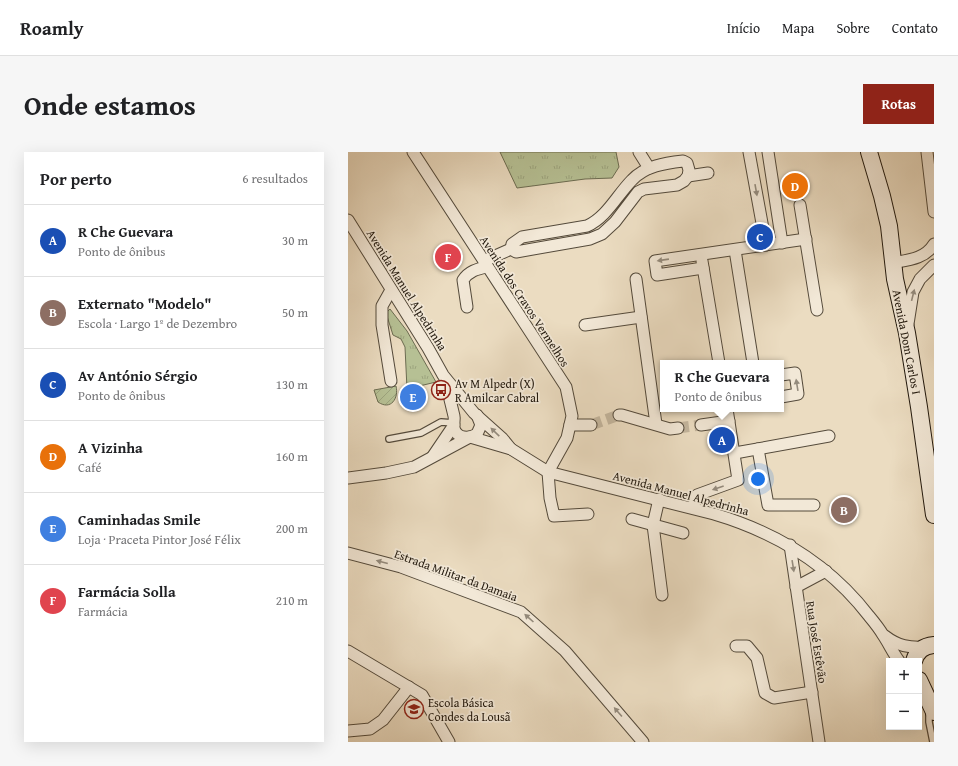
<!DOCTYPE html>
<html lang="pt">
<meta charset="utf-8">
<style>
body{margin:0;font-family:"Gentium Book Plus",serif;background:#f6f6f6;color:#202124}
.controls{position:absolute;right:12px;bottom:12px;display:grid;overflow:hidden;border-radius:0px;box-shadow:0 4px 16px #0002}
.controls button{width:36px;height:36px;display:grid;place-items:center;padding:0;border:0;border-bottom:1px solid #e0e0e0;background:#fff;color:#202124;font:20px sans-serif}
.you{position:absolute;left:410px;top:327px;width:14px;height:14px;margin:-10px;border:3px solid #fff;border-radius:50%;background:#1a73e8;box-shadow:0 0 0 6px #1a73e833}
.badge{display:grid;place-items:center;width:26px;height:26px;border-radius:50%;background:#8f2418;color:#fff;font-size:13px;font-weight:700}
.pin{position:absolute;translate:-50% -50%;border:2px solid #fff;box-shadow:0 1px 4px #0006}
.popup{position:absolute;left:312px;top:208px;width:124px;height:52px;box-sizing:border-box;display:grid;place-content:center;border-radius:0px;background:#fff;filter:drop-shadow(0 1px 3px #0005);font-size:13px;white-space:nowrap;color:#757577}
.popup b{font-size:15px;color:#202124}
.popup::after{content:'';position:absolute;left:50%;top:100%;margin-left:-8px;border:8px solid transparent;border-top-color:#fff}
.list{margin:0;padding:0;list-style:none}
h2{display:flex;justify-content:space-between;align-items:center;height:52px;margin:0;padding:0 16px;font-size:17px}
h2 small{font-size:13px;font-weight:400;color:#757577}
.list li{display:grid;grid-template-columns:26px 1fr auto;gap:12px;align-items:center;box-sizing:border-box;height:72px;padding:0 16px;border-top:1px solid #e0e0e0}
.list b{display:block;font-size:15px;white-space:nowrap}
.list p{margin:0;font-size:13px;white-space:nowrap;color:#757577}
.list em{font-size:13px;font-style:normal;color:#757577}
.map{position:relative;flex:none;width:586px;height:590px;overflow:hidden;border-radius:0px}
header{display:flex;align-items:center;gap:24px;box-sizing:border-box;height:56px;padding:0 20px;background:#fff;border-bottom:1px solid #e0e0e0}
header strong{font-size:19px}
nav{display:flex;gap:22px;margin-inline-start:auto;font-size:14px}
.intro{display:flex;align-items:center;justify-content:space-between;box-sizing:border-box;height:96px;padding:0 24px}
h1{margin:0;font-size:28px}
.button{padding:10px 18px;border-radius:0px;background:#8f2418;color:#fff;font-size:14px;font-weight:700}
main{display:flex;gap:24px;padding:0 24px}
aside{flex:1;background:#fff;border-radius:0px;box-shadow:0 4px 16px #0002}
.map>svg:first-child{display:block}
</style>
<header>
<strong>Roamly</strong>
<nav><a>Início</a><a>Mapa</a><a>Sobre</a><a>Contato</a></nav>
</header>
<div class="intro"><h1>Onde estamos</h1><a class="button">Rotas</a></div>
<main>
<aside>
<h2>Por perto<small>6 resultados</small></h2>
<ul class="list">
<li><span class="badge" style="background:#1a4fb4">A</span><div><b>R Che Guevara</b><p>Ponto de ônibus</p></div><em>30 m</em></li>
<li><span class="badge" style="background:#8d6e63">B</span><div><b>Externato &quot;Modelo&quot;</b><p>Escola · Largo 1º de Dezembro</p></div><em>50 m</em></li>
<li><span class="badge" style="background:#1a4fb4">C</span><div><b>Av António Sérgio</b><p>Ponto de ônibus</p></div><em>130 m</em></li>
<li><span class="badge" style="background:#e8710a">D</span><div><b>A Vizinha</b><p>Café</p></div><em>160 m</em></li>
<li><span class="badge" style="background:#3f7fe0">E</span><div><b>Caminhadas Smile</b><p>Loja · Praceta Pintor José Félix</p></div><em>200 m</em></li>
<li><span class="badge" style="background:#e0444e">F</span><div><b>Farmácia Solla</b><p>Farmácia</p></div><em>210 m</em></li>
</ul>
</aside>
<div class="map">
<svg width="586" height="590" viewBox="0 0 586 590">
<defs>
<pattern id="grass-tufts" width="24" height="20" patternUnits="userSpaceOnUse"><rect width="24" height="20" fill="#b6c094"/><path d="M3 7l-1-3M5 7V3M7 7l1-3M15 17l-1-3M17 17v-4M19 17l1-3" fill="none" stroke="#9ca47e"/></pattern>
<pattern id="garden-furrows" width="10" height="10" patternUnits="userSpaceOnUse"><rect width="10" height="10" fill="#b6c094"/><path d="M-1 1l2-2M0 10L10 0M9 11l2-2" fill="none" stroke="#9ca47e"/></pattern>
</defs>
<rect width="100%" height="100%" fill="#ebdcc1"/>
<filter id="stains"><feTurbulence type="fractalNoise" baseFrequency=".005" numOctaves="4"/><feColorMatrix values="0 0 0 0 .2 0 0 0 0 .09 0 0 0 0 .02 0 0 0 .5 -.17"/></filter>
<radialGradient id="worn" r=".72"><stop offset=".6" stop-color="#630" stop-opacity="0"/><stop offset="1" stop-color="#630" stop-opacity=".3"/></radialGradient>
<g fill="url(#grass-tufts)" stroke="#6c6c51">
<path d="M 152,0 L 268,0 L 271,15 L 264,26 L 237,27 L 169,36 Z"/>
<path d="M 42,157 L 59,179 L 88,230 L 59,237 L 57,195 L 53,187 L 45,183 L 38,161 Z"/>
</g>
<path fill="url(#garden-furrows)" stroke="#6c6c51" d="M 48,234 C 51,246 43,259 30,250 L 26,238 Z"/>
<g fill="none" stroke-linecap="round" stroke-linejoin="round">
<g stroke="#c3b59d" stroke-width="11" stroke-dasharray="11 5.5" stroke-linecap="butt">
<path d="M 243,273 L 271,263"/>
<path d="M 330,276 L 353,273"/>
</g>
<g stroke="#544a3b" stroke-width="8">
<g id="lane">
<path d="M 41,287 L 73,281 L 93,270 L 106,271"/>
<path d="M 581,561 L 581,570 L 585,590"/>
</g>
</g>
<g stroke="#544a3b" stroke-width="13">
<g id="street">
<path d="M 65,0 L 218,235 L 224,264 L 219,286 L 200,320 L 202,346 L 206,364 L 240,362"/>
<path d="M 291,0 L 301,16"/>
<path d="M 401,0 L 418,93"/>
<path d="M 420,0 L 434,91"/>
<path d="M 579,0 L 586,60"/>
<path d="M 335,9 L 339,11 L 341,18 L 340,24 L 336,29 L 329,33 L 296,37 L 290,40 L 267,70 L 254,82 L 242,87 L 168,100 L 163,97 L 164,92 L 174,85 L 239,74 C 259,65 269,43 284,28 C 297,14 317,11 335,9 Z"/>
<path d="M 340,24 L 360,21"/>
<path d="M 452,53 L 469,158"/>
<path d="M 0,68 L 80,196 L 95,223 L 126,261 L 154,286 L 163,297"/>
<path d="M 387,98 L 405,211"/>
<path d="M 136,109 L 163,97"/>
<path d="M 354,109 L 371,211"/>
<path d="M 544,111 C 560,108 577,107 586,92"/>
<path d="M 355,116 L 309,123 L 307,109 L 458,87"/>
<path d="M 288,127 L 308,272"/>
<path d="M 119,155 L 115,128 C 121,119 129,117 139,115"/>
<path d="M 560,172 L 565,140 L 572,127 L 586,113"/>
<path d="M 237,173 L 293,165"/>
<path d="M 433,223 L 447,221 L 450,242 L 433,245"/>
<path d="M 97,227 C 100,239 103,252 106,264 C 107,268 105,272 106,276 C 109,287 121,287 129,282 L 133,273 L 129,263"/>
<path d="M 43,229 L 34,173 L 34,154 L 43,138"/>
<path d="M 271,263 L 274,263 L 322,277 L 330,276"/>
<path d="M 222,273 L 243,273"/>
<path d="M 353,273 L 381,269"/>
<path d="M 122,285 L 163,297 L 200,320 L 366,362 C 427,380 481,412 521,464 C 526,470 531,476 535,483 C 541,492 545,501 551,509"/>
<path d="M 410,297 L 420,353 L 466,353"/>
<path d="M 387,301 L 481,284"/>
<path d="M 85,304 L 106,273"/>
<path d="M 0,326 L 38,321 L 66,315 L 120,286"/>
<path d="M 311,347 L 305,373 L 314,443"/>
<path d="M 345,356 L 349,343 L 390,328 L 379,257"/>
<path d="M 284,367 L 335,381"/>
<path d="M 442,393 L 471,590"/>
<path d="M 0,401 L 53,415 L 173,460 L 217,499 L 295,590"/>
<path d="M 448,435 L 478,419"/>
<path d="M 537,484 C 550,494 561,496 577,495"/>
<path d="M 388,494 L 399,494 L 409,506 L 417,541 L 426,546 L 464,540"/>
<path d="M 0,499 L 74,543 L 101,590"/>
<path d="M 0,579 L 22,577 L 35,568 L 61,535"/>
</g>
</g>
<g stroke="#22190e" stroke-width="18">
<g id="secondary">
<path d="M 521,0 L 534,44 L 541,74 L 547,127 L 559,181 L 571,255 L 586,363"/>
<path d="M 566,509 C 569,499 575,494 586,493"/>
<path d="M 571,528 L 586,560"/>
</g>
</g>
<use href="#lane" stroke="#f2e8d7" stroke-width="5.5"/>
<use href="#street" stroke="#f2e8d7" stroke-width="11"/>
<use href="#secondary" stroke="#f2e8d7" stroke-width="16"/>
</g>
<defs><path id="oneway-solid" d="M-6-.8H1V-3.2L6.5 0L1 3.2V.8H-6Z"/></defs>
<g fill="#948b7d">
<use href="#oneway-solid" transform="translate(408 38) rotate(80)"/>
<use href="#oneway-solid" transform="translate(315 108) rotate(172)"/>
<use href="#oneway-solid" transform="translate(565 143) rotate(-76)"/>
<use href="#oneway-solid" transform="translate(449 233) rotate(-99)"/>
<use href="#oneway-solid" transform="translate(147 280) rotate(-136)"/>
<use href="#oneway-solid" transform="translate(370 336) rotate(161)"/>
<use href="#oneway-solid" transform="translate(34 410) rotate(-165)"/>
<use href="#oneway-solid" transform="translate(445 414) rotate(81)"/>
<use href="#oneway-solid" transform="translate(181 466) rotate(-138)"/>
<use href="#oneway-solid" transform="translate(270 560) rotate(-131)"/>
</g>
<defs>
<g id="bus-ring" transform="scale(1)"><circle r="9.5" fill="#f2e8d7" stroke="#8f2418" stroke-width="1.5"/><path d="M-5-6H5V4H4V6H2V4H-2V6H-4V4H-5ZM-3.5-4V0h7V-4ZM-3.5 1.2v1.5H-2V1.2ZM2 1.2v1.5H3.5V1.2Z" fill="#8f2418"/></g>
<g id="school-ring" transform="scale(1)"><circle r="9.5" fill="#f2e8d7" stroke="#8f2418" stroke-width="1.5"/><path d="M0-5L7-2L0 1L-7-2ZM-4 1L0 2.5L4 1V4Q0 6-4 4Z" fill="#8f2418"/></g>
</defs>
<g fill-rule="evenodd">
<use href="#bus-ring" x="93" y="238"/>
<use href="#school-ring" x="66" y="557"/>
</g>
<g text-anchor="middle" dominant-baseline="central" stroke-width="3.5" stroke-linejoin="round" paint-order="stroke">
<g font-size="12" fill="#22190e" stroke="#f2e8d7">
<text transform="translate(59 138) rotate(58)">Avenida Manuel Alpedrinha</text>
<text transform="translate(177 149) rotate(57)">Avenida dos Cravos Vermelhos</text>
<text transform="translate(559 190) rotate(79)">Avenida Dom Carlos I</text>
<text transform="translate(333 341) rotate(15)">Avenida Manuel Alpedrinha</text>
<text transform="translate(108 423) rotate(20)">Estrada Militar da Damaia</text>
<text transform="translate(469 490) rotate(81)">Rua José Estêvão</text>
</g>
<g font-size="12" fill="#22190e" stroke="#f2e8d7" text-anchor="start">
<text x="107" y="231">Av M Alpedr (X)<tspan x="107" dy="14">R Amilcar Cabral</tspan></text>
<text x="80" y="550">Escola Básica<tspan x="80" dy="14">Condes da Lousã</tspan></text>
</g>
</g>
<rect width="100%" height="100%" filter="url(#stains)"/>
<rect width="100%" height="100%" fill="url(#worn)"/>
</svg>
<div class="controls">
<button>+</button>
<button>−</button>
</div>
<div class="you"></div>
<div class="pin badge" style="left:374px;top:288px;background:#1a4fb4">A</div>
<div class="popup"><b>R Che Guevara</b>Ponto de ônibus</div>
<div class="pin badge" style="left:496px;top:358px;background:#8d6e63">B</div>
<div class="pin badge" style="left:412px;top:85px;background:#1a4fb4">C</div>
<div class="pin badge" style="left:447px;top:34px;background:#e8710a">D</div>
<div class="pin badge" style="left:65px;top:245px;background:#3f7fe0">E</div>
<div class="pin badge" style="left:100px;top:105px;background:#e0444e">F</div>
</div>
</main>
